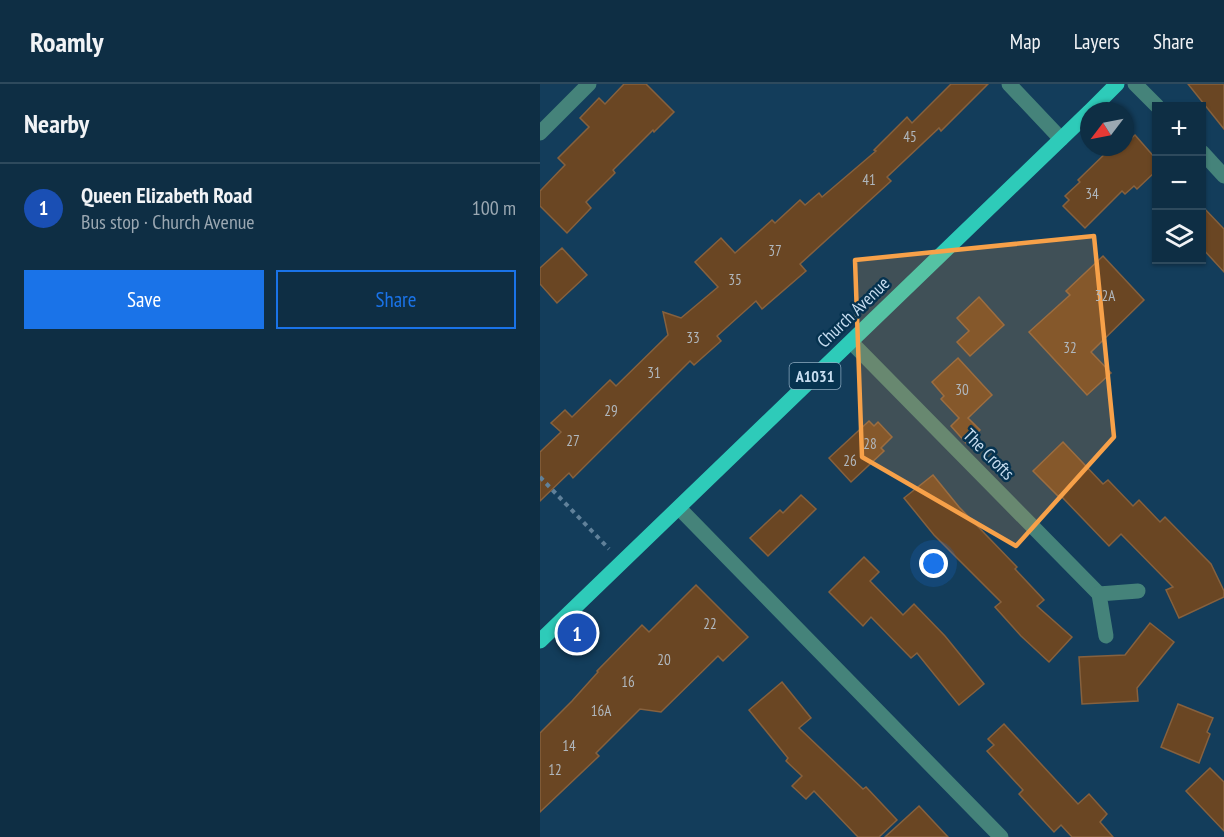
<!DOCTYPE html>
<meta charset="utf-8">
<style>
body{margin:0;font-family:"PT Sans Narrow",sans-serif;background:#17364b;color:#f1f3f6}
.controls{position:absolute;right:18px;top:18px;display:grid;overflow:hidden;border-radius:0px;box-shadow:0 2px 4px #0004}
.controls button{width:54px;height:54px;display:grid;place-items:center;padding:0;border:0;border-bottom:2px solid #2e4a5d;background:#0e2e44;color:#f1f3f6;font:30px sans-serif}
.compass{position:absolute;left:540px;top:18px;width:54px;height:54px;border-radius:50%;background:#0e2e44;box-shadow:0 2px 4px #0004;rotate:238deg}
.you{position:absolute;left:394px;top:480px;width:21px;height:21px;margin:-15px;border:4px solid #fff;border-radius:50%;background:#1a73e8;box-shadow:0 0 0 9px #1a73e833}
.badge{display:grid;place-items:center;width:39px;height:39px;border-radius:50%;background:#1a73e8;color:#fff;font-size:20px;font-weight:700}
.pin{position:absolute;translate:-50% -50%;border:3px solid #fff;box-shadow:0 2px 6px #0006}
.list{margin:0;padding:0;list-style:none}
h2{display:flex;justify-content:space-between;align-items:center;height:78px;margin:0;padding:0 24px;font-size:26px}
h2 small{font-size:20px;font-weight:400;color:#9ba8b2}
.list li{display:grid;grid-template-columns:39px 1fr auto;gap:18px;align-items:center;box-sizing:border-box;height:90px;padding:0 24px;border-top:2px solid #2e4a5d}
.list b{display:block;font-size:22px;white-space:nowrap}
.list p{margin:0;font-size:20px;white-space:nowrap;color:#9ba8b2}
.list em{font-size:20px;font-style:normal;color:#9ba8b2}
.actions{display:flex;gap:12px;padding:18px 24px}
.actions a{flex:1;padding:14px 0;border:2px solid #1a73e8;border-radius:0px;text-align:center;font-size:21px;color:#1a73e8}
.actions .main{background:#1a73e8;color:#fff}
.icon{flex:none;width:33px;height:33px;fill:none;stroke:currentColor;stroke-width:2;stroke-linecap:round;stroke-linejoin:round}
.map{position:relative;flex:none;width:684px;height:753px;overflow:hidden}
header{display:flex;align-items:center;gap:36px;box-sizing:border-box;height:84px;padding:0 30px;background:#0e2e44;border-bottom:2px solid #2e4a5d}
header strong{font-size:28px}
nav{display:flex;gap:33px;margin-inline-start:auto;font-size:21px}
main{display:flex}
aside{flex:1;background:#0e2e44}
.map>svg:first-child{display:block}
</style>
<header>
<strong>Roamly</strong>
<nav><a>Map</a><a>Layers</a><a>Share</a></nav>
</header>
<main>
<aside>
<h2>Nearby<small></small></h2>
<ul class="list">
<li><span class="badge" style="background:#1a4fb4">1</span><div><b>Queen Elizabeth Road</b><p>Bus stop · Church Avenue</p></div><em>100 m</em></li>
</ul>
<div class="actions"><a class="main">Save</a><a>Share</a></div>
</aside>
<div class="map">
<svg width="684" height="753" viewBox="0 0 684 753">
<rect width="100%" height="100%" fill="#133d5b"/>
<g fill="#6a4623" stroke="#86613e" stroke-width="1.5">
<path d="M 84,0 L 106,0 L 134,28 L 114,48 L 113,46 L 73,86 L 75,89 L 46,118 L 51,124 L 27,149 L 0,122 L 0,107 L 25,81 L 18,74 L 49,43 L 40,34 L 59,14 L 65,20 Z"/>
<path d="M 411,0 L 448,0 L 401,47 L 399,44 L 347,93 L 351,97 L 260,180 L 266,187 L 222,225 L 216,217 L 177,252 L 181,257 L 154,281 L 150,277 L 33,394 L 29,389 L 0,417 L 0,368 L 21,348 L 11,339 L 25,326 L 32,333 L 70,296 L 76,302 L 128,251 L 123,228 L 141,234 L 178,203 L 155,178 L 181,154 L 195,169 L 232,136 L 235,139 L 260,116 L 265,121 L 279,109 L 282,113 L 336,67 L 334,66 L 367,33 L 372,39 Z"/>
<path d="M 648,0 L 684,0 L 684,45 Z"/>
<path d="M 595,51 L 616,75 L 616,87 L 597,105 L 594,102 L 585,110 L 582,107 L 545,144 L 523,122 L 529,116 L 525,112 L 540,98 L 538,96 L 572,63 L 585,63 L 585,60 Z"/>
<path d="M 662,122 L 684,145 L 684,188 L 662,164 Z"/>
<path d="M 22,164 L 47,191 L 17,219 L 0,200 L 0,184 Z"/>
<path d="M 563,172 L 604,216 L 551,268 L 571,289 L 547,311 L 489,248 L 530,211 L 526,207 Z"/>
<path d="M 439,213 L 464,241 L 430,272 L 417,258 L 429,247 L 417,234 Z"/>
<path d="M 418,274 L 452,311 L 428,334 L 440,346 L 426,359 L 411,342 L 419,334 L 401,315 L 404,312 L 392,298 Z"/>
<path d="M 329,337 L 334,342 L 338,338 L 352,353 L 341,364 L 344,367 L 311,398 L 289,374 Z"/>
<path d="M 523,358 L 563,400 L 568,396 L 593,422 L 599,416 L 620,438 L 625,433 L 671,480 L 684,507 L 684,513 L 639,534 L 626,506 L 633,503 L 581,450 L 569,462 L 520,411 L 518,412 L 493,387 Z"/>
<path d="M 393,391 L 419,423 L 477,483 L 475,485 L 504,516 L 497,522 L 532,553 L 509,578 L 481,552 L 455,523 L 461,518 L 394,451 L 364,414 Z"/>
<path d="M 261,411 L 276,425 L 228,472 L 210,454 L 240,426 L 243,429 Z"/>
<path d="M 324,473 L 339,488 L 330,497 L 363,531 L 374,520 L 405,552 L 444,600 L 419,621 L 377,569 L 371,574 L 331,533 L 323,542 L 289,508 Z"/>
<path d="M 156,501 L 208,553 L 183,577 L 178,572 L 121,628 L 100,625 L 56,669 L 59,672 L 0,728 L 0,649 L 32,617 L 58,588 L 57,587 L 102,541 L 109,548 Z"/>
<path d="M 610,539 L 634,558 L 597,604 L 598,617 L 542,620 L 539,573 L 585,571 Z"/>
<path d="M 242,598 L 271,634 L 259,644 L 323,705 L 326,703 L 357,736 L 339,753 L 318,753 L 274,707 L 266,715 L 252,702 L 262,692 L 246,677 L 248,674 L 209,626 Z"/>
<path d="M 638,620 L 673,634 L 667,648 L 670,650 L 659,679 L 621,663 Z"/>
<path d="M 464,640 L 538,720 L 549,710 L 567,730 L 560,738 L 573,753 L 532,753 L 521,741 L 514,748 L 479,710 L 483,706 L 447,667 L 454,661 L 448,655 Z"/>
<path d="M 670,684 L 684,698 L 684,747 L 646,707 Z"/>
<path d="M 379,722 L 408,753 L 345,753 Z"/>
</g>
<g fill="none" stroke-linecap="round" stroke-linejoin="round">
<path stroke="#60819a" stroke-width="4" stroke-dasharray="4.5 4.5" stroke-linecap="butt" d="M 0,393 L 69,465"/>
<g stroke="#45837a" stroke-width="15">
<path d="M 469,0 L 521,55"/>
<path d="M 595,0 L 617,22"/>
<path d="M 0,49 L 49,0"/>
<path d="M 662,68 L 684,92"/>
<path d="M 311,258 L 559,510"/>
<path d="M 139,424 L 461,753"/>
<path d="M 566,552 L 559,510 L 598,507"/>
</g>
<g stroke="#2ecbb9" stroke-width="15">
<path d="M 550,27 L 577,0"/>
<path d="M 0,557 L 549,28"/>
</g>
</g>
<path fill="#f7a149" fill-opacity="0.2" stroke="#f7a149" stroke-width="4.5" stroke-linejoin="round" d="M 554,152 L 574,353 L 476,462 L 322,373 L 315,176 Z"/>
<g text-anchor="middle" dominant-baseline="central" stroke-width="5" stroke-linejoin="round" paint-order="stroke">
<g font-size="15" fill="#b0b7bd">
<text x="370" y="52">45</text>
<text x="329" y="95">41</text>
<text x="552" y="109">34</text>
<text x="235" y="166">37</text>
<text x="195" y="195">35</text>
<text x="565" y="211">32A</text>
<text x="153" y="253">33</text>
<text x="530" y="263">32</text>
<text x="114" y="288">31</text>
<text x="422" y="305">30</text>
<text x="71" y="326">29</text>
<text x="33" y="356">27</text>
<text x="330" y="359">28</text>
<text x="310" y="376">26</text>
<text x="170" y="539">22</text>
<text x="124" y="575">20</text>
<text x="88" y="597">16</text>
<text x="61" y="626">16A</text>
<text x="29" y="661">14</text>
<text x="15" y="685">12</text>
</g>
<rect fill="#063350" stroke="#8daac0" stroke-width="1.5" x="249.5" y="279" width="51" height="26" rx="4.5"/>
<g font-size="16" font-weight="bold" fill="#c7ddf0">
<text x="275" y="292">A1031</text>
</g>
<g font-size="18" fill="#c7ddf0" stroke="#063350">
<text transform="translate(313 228) rotate(-44)">Church Avenue</text>
<text transform="translate(449 370) rotate(45)">The Crofts</text>
</g>
</g>
</svg>
<div class="controls">
<button>+</button>
<button>−</button>
<button><svg class="icon" aria-label="layers" viewBox="0 0 24 24"><path d="M12 4l9 5-9 5-9-5zM3 14l9 5 9-5"/></svg></button>
</div>
<svg class="compass" viewBox="-18 -18 36 36"><path d="M0-13l5 13h-10z" fill="#e53935"/><path d="M0 13l5-13h-10z" fill="#9ba8b2"/></svg>
<div class="you"></div>
<div class="pin badge" style="left:37px;top:549px;background:#1a4fb4">1</div>
</div>
</main>
